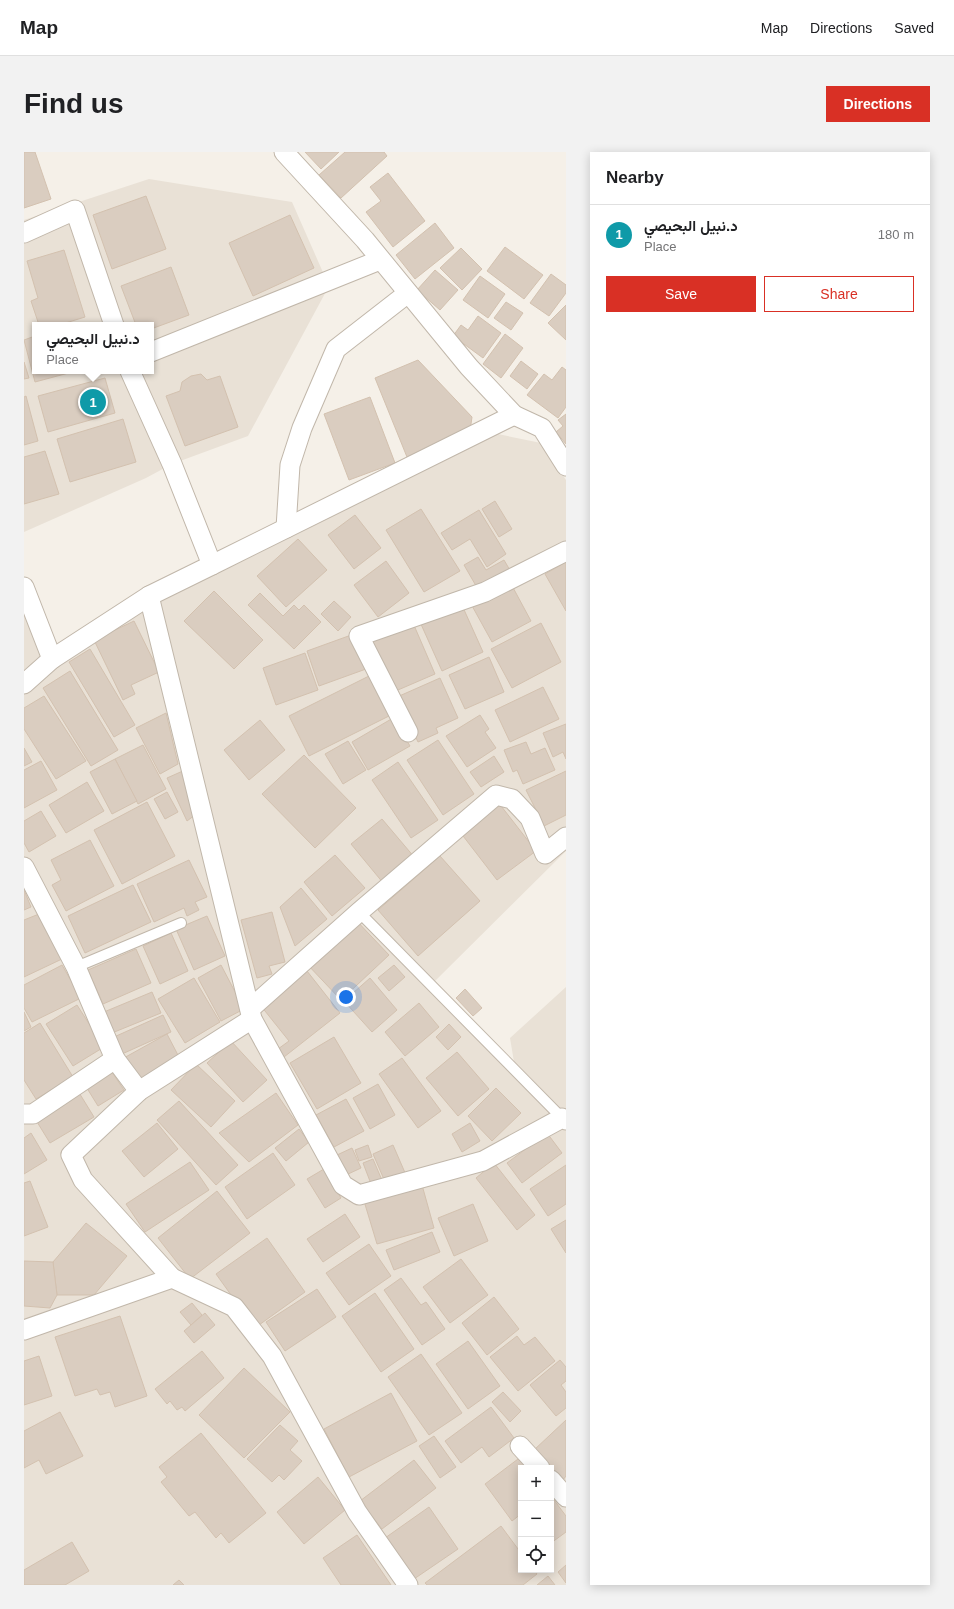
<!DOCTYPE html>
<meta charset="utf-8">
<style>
body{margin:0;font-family:Helvetica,Vazirmatn,sans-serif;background:#f2f2f2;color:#202124}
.controls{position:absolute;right:12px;bottom:12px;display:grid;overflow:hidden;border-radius:0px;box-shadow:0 2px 10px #0003}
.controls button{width:36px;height:36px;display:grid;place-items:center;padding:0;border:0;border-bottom:1px solid #e0e0e0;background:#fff;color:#202124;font:20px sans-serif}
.you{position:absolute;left:322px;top:845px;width:14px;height:14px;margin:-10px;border:3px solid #fff;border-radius:50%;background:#1a73e8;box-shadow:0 0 0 6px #1a73e833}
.badge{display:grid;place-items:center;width:26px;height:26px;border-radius:50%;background:#d93025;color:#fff;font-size:13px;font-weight:700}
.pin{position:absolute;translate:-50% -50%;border:2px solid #fff;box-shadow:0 1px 4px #0006}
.popup{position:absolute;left:8px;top:170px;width:122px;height:52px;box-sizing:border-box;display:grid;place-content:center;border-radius:0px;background:#fff;filter:drop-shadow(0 1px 3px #0005);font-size:13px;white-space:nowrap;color:#757577}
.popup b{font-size:15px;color:#202124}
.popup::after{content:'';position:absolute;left:50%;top:100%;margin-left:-8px;border:8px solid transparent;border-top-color:#fff}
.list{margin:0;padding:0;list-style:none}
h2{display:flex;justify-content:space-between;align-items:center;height:52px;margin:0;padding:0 16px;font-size:17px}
h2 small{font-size:13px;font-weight:400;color:#757577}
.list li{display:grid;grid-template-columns:26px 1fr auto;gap:12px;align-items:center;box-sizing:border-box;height:60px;padding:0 16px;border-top:1px solid #e0e0e0}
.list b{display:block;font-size:15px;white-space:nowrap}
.list p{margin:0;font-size:13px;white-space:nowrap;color:#757577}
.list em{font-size:13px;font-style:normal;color:#757577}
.actions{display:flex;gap:8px;padding:12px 16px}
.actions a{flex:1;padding:9px 0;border:1px solid #d93025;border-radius:0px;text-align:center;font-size:14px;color:#d93025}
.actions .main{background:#d93025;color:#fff}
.icon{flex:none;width:22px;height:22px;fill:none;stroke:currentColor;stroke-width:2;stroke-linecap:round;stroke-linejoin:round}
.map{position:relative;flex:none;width:542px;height:1433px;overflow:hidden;border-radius:0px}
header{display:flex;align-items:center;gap:24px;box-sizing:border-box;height:56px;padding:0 20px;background:#fff;border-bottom:1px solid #e0e0e0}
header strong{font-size:19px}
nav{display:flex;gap:22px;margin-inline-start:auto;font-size:14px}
.intro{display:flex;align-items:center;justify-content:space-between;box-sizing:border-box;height:96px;padding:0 24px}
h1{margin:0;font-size:28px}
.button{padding:10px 18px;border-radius:0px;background:#d93025;color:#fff;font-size:14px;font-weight:700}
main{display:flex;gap:24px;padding:0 24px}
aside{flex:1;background:#fff;border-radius:0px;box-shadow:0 2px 10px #0003}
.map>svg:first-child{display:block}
</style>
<header>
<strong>Map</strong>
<nav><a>Map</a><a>Directions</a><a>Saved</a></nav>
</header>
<div class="intro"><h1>Find us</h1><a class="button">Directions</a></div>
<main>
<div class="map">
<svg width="542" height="1433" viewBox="0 0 542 1433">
<rect width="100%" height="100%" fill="#f5f0e8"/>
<g fill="#e9e1d6" fill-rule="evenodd">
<path d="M 125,27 L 268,50 L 305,134 L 224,284 L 148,312 L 122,326 L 0,380 L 0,68 ZM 11,173 L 127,173 L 127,219 L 11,219 Z"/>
<path d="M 469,281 L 517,291 L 542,328 L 542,699 L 409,831 L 491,916 L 486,886 L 542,835 L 542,1433 L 0,1433 L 0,454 L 25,502 ZM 497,1316 L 527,1316 L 527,1418 L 497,1418 Z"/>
</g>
<g fill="#dacdc0" stroke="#d3c1af">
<path d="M 0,0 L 11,0 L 27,47 L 0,56 Z"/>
<path d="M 281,0 L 315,0 L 297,17 Z"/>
<path d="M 321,0 L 360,0 L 363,4 L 317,46 L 295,23 Z"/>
<path d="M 364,21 L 401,69 L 369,95 L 342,60 L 357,49 L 346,35 Z"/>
<path d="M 122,44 L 142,97 L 88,117 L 69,63 Z"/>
<path d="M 266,63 L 290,116 L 229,144 L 205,91 Z"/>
<path d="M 411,71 L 430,96 L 391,127 L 372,103 Z"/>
<path d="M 481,95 L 519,123 L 500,147 L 463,119 Z"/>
<path d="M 437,96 L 458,117 L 438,138 L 416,116 Z"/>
<path d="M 40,98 L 61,165 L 35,173 L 15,173 L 7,149 L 14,146 L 3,109 Z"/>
<path d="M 147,115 L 165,163 L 127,177 L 127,173 L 112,173 L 97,134 Z"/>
<path d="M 411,118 L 434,138 L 416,158 L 393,138 Z"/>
<path d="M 527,122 L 542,133 L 542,141 L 525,164 L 506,151 Z"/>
<path d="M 456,124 L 481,142 L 464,166 L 439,148 Z"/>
<path d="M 482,150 L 499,161 L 487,178 L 470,166 Z"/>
<path d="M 542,153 L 542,188 L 524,171 Z"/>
<path d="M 454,164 L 477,181 L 459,206 L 429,184 L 437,173 L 444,178 Z"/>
<path d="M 481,182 L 499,196 L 477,226 L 459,212 Z"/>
<path d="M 11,184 L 11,219 L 52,219 L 11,230 L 0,188 Z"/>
<path d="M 394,208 L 448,265 L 446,279 L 383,305 L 351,226 Z"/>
<path d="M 497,209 L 514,222 L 503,237 L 486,224 Z"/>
<path d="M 0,210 L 5,226 L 0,227 Z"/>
<path d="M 538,215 L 542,218 L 542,255 L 534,266 L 503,243 L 520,222 L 528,228 Z"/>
<path d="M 177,222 L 183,228 L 196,224 L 214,275 L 161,294 L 142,244 L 156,239 L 158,230 L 167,224 Z"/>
<path d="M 81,226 L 91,261 L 24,280 L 14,244 Z"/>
<path d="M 2,244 L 14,289 L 0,293 L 0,245 Z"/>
<path d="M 346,245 L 371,311 L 325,328 L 300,262 Z"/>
<path d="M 542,262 L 542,292 L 532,280 L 539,274 L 534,268 Z"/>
<path d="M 99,267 L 112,310 L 46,330 L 33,287 Z"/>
<path d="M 21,299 L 35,342 L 0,352 L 0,305 Z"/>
<path d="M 471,349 L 488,377 L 475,385 L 458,357 Z"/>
<path d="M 397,357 L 436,419 L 400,440 L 362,378 Z"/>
<path d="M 455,358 L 482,402 L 463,415 L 446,387 L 428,398 L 417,381 Z"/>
<path d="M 331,363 L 357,396 L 330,417 L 304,383 Z"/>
<path d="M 274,387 L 303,418 L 262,455 L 233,424 Z"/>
<path d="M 454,405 L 462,418 L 480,408 L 487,420 L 455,439 L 440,413 Z"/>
<path d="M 362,409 L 385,441 L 354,465 L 330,433 Z"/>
<path d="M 542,410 L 542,459 L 521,422 Z"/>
<path d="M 486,430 L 507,469 L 468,490 L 447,452 Z"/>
<path d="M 190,439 L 239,488 L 210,517 L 160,469 Z"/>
<path d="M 236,441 L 259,464 L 270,453 L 275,458 L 280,453 L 297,470 L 270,497 L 224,453 Z"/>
<path d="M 310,449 L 327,465 L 314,479 L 297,462 Z"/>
<path d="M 437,451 L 459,500 L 418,519 L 396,470 Z"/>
<path d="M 110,469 L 135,520 L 107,533 L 111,542 L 99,548 L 70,488 Z"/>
<path d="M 389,471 L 411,522 L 367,541 L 345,489 Z"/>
<path d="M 517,471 L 537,510 L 488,536 L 467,497 Z"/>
<path d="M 330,482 L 342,517 L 295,534 L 283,499 Z"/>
<path d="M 66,497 L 111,573 L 90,585 L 45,510 Z"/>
<path d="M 281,501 L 294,538 L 252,553 L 239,516 Z"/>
<path d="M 465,505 L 480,540 L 441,557 L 425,523 Z"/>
<path d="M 46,519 L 94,598 L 67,614 L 19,536 Z"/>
<path d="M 347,523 L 367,563 L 285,604 L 265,564 Z"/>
<path d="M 416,526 L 434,566 L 412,576 L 414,581 L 394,590 L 373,545 Z"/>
<path d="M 519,535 L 535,567 L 486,590 L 471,558 Z"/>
<path d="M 20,544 L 62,609 L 32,627 L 0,577 L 0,556 Z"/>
<path d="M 142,561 L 154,612 L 136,622 L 112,576 Z"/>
<path d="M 456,563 L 465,577 L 461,580 L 472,596 L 443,615 L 422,584 Z"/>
<path d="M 369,566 L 386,594 L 344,618 L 328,590 Z"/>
<path d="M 236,568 L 261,598 L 225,628 L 200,598 Z"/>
<path d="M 542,572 L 542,607 L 539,600 L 529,605 L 519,581 Z"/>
<path d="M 414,588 L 450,642 L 419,663 L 383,608 Z"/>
<path d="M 324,589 L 342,618 L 319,632 L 301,602 Z"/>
<path d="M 502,590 L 507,602 L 521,596 L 531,618 L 499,632 L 493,618 L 489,620 L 480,598 Z"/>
<path d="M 119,593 L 142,637 L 114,652 L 91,607 Z"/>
<path d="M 0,596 L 8,610 L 0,614 Z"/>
<path d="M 280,603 L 332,656 L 291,696 L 238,642 Z"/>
<path d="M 470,604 L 480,620 L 457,635 L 446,620 Z"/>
<path d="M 91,607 L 113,649 L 88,662 L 66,620 Z"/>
<path d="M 17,609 L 33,638 L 0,656 L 0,618 Z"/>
<path d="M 374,610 L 414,668 L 387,686 L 348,628 Z"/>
<path d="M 161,618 L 171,663 L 163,669 L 143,626 Z"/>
<path d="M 542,619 L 542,663 L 520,674 L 502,638 Z"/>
<path d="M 63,630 L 80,659 L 42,681 L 25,653 Z"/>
<path d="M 143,640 L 154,660 L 141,667 L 130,647 Z"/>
<path d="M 123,650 L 151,704 L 98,732 L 70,678 Z"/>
<path d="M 474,650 L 512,699 L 473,728 L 436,680 Z"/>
<path d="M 17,659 L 32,684 L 5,700 L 0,691 L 0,669 Z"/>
<path d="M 358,667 L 391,706 L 360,732 L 327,692 Z"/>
<path d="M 66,688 L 90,734 L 42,759 L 28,733 L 37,728 L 27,708 Z"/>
<path d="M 311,703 L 341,736 L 308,764 L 280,730 Z"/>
<path d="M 416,704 L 456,749 L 394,804 L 354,758 Z"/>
<path d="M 165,708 L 183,745 L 171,750 L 175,758 L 163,764 L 160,756 L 130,770 L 113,732 Z"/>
<path d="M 109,733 L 127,770 L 61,801 L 44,764 Z"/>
<path d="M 277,736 L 303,767 L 271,794 L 256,755 Z"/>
<path d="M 0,738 L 7,755 L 0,758 Z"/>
<path d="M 248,760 L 261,810 L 245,814 L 248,822 L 233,826 L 217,768 Z"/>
<path d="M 15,762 L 38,807 L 0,825 L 0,768 Z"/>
<path d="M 183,764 L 201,804 L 170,818 L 152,777 Z"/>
<path d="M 330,766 L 365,803 L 317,848 L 282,811 Z"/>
<path d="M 147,781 L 164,819 L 136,832 L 119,794 Z"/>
<path d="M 112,797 L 127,831 L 79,852 L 64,818 Z"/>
<path d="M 38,813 L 57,846 L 8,870 L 0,856 L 0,833 Z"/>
<path d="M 197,813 L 220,857 L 197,869 L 174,826 Z"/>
<path d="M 370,813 L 381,825 L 365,839 L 354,826 Z"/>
<path d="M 283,819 L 316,861 L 260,905 L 254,897 L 265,889 L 237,854 Z"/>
<path d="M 170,826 L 196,870 L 161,891 L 134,847 Z"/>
<path d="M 346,826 L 373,858 L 348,880 L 320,849 Z"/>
<path d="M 441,837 L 458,856 L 449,864 L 432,846 Z"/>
<path d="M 128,840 L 137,861 L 88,881 L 80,860 Z"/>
<path d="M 395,851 L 415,875 L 381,904 L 361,880 Z"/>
<path d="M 53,853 L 80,895 L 49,914 L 22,872 Z"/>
<path d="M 0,860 L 7,875 L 0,879 Z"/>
<path d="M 139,863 L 147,880 L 98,902 L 90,885 Z"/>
<path d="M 16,871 L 49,925 L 12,947 L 0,928 L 0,881 Z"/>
<path d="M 425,872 L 437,885 L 424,898 L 412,885 Z"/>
<path d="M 143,882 L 155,905 L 111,930 L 98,907 Z"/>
<path d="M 310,885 L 337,931 L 293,957 L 266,911 Z"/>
<path d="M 207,889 L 243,928 L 219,950 L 183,911 Z"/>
<path d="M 433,900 L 465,937 L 434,964 L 402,926 Z"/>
<path d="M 378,906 L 417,959 L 394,976 L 355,922 Z"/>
<path d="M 172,912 L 211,949 L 187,975 L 147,938 Z"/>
<path d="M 86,917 L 100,938 L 74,954 L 61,933 Z"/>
<path d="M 354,932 L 371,963 L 346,977 L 329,946 Z"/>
<path d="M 472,936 L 497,961 L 468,989 L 444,964 Z"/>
<path d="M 54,939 L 70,965 L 26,991 L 10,965 Z"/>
<path d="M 252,941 L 274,973 L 225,1010 L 195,981 Z"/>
<path d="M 322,947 L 340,979 L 310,995 L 292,963 Z"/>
<path d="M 155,949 L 214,1013 L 192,1033 L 133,968 Z"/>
<path d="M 133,971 L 154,997 L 120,1025 L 98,999 Z"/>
<path d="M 446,971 L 456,989 L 438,1000 L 428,982 Z"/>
<path d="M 275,977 L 285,990 L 262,1009 L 251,996 Z"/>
<path d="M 7,981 L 23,1008 L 0,1022 L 0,986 Z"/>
<path d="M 523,981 L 538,1001 L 498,1031 L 483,1011 Z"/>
<path d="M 344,993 L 348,1005 L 335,1009 L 331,998 Z"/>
<path d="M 369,993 L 382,1023 L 362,1032 L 349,1002 Z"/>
<path d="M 328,996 L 337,1016 L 322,1023 L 313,1003 Z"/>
<path d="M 249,1001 L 271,1033 L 223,1067 L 201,1035 Z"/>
<path d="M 349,1007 L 360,1033 L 349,1037 L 339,1011 Z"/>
<path d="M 166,1010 L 185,1038 L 121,1080 L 102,1052 Z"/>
<path d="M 470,1011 L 511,1063 L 493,1078 L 452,1026 Z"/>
<path d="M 542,1013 L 542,1052 L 524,1064 L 506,1037 Z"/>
<path d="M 300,1017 L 317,1046 L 301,1056 L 283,1027 Z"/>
<path d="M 6,1029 L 24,1075 L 0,1084 L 0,1031 Z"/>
<path d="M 398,1033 L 410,1076 L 353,1092 L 340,1049 Z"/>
<path d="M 193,1039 L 226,1081 L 166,1127 L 134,1086 Z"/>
<path d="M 449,1052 L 464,1089 L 430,1104 L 414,1066 Z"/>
<path d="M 321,1062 L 336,1085 L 299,1110 L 283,1087 Z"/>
<path d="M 542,1068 L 542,1101 L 527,1077 Z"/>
<path d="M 62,1071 L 103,1104 L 70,1143 L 33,1143 L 29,1110 Z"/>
<path d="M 408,1080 L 416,1100 L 370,1118 L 362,1098 Z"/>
<path d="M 243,1086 L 281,1140 L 235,1173 L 219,1151 L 215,1154 L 192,1122 Z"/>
<path d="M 345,1092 L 367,1124 L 325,1153 L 302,1121 Z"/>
<path d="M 437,1107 L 464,1143 L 426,1171 L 399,1135 Z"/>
<path d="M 0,1109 L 29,1110 L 33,1143 L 26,1156 L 0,1154 Z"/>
<path d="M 377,1126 L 397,1153 L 402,1150 L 421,1177 L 398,1193 L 360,1138 Z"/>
<path d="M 293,1137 L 312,1165 L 261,1199 L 242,1170 Z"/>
<path d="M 351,1141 L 390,1197 L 357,1220 L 318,1164 Z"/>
<path d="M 470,1145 L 495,1177 L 463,1203 L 438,1171 Z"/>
<path d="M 168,1151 L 178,1163 L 167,1173 L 156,1160 Z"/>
<path d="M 181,1161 L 191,1173 L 170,1191 L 160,1179 Z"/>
<path d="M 96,1164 L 123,1244 L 91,1255 L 86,1240 L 76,1243 L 73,1237 L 51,1244 L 31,1185 Z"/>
<path d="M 493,1184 L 500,1193 L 511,1185 L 531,1209 L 494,1239 L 466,1205 Z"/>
<path d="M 444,1189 L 476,1234 L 444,1257 L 412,1212 Z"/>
<path d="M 178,1199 L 200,1226 L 161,1259 L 158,1255 L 153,1258 L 146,1249 L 143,1252 L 131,1237 Z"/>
<path d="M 397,1202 L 438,1261 L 405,1283 L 364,1225 Z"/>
<path d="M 15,1204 L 28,1244 L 0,1253 L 0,1209 Z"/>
<path d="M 536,1208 L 542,1215 L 542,1229 L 537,1233 L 542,1240 L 542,1256 L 532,1264 L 506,1233 Z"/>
<path d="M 220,1216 L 266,1260 L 220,1306 L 175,1263 Z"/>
<path d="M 479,1240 L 497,1259 L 486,1270 L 468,1250 Z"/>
<path d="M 367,1241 L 393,1289 L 325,1325 L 300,1277 Z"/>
<path d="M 467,1255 L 490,1286 L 465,1305 L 458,1295 L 437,1311 L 421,1289 Z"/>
<path d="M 36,1260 L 59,1304 L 22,1322 L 15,1308 L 0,1316 L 0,1279 Z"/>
<path d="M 542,1268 L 542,1324 L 539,1328 L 510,1298 Z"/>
<path d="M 256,1273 L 274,1289 L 266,1298 L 278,1309 L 260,1328 L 255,1323 L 248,1330 L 223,1307 Z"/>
<path d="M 177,1281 L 242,1361 L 205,1391 L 197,1381 L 192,1386 L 171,1360 L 165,1364 L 137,1330 L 143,1325 L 135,1315 Z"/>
<path d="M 410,1284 L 432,1315 L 416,1326 L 395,1294 Z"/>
<path d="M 498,1304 L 507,1316 L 497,1316 L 497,1362 L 488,1369 L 461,1332 Z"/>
<path d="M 390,1308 L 412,1336 L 358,1377 L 336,1349 Z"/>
<path d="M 294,1325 L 321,1358 L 280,1392 L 253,1360 Z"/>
<path d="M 530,1348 L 542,1364 L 542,1380 L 527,1391 L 527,1351 Z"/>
<path d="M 405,1355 L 434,1397 L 390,1427 L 361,1386 Z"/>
<path d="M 477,1374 L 497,1401 L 497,1418 L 510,1418 L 513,1422 L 499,1433 L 403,1433 L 401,1431 Z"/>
<path d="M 333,1383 L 367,1433 L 317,1433 L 299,1406 Z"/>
<path d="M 48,1390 L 65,1419 L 41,1433 L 0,1433 L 0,1418 Z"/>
<path d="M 542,1413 L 542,1431 L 534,1420 Z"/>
<path d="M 524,1424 L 531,1433 L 513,1433 Z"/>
<path d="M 155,1428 L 160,1433 L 149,1433 Z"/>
</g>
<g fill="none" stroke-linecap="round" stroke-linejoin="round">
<g stroke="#c1b7aa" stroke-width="12">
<g id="lane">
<path d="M 335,760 L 538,966"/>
<path d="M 52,815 L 157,771"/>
</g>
</g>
<g stroke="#c1b7aa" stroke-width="21">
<g id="street">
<path d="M 260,0 L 341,88 L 445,215 L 490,263 L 518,276 L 542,314"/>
<path d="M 0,81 L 51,58 L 90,173"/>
<path d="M 127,200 L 356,108"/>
<path d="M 106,219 L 148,312 L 188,413 L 490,263"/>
<path d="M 262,376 L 266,313 L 278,276 L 312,197 L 384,141"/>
<path d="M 0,435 L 28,507"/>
<path d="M 125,444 L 228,867 L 319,1033 L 335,1043 L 459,1009 L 538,966 L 542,968"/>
<path d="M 0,532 L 28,507 L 125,444 L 188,413"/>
<path d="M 384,580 L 335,484 L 461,440 L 542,399"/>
<path d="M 0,715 L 52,815 L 91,907 L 115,939"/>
<path d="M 226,857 L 335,760 L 472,643 L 488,647 L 506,666 L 521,702 L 542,685"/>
<path d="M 0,962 L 9,962 L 91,907"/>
<path d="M 148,1126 L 59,1028 L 47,1003 L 115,939 L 228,867"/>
<path d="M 0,1178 L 148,1126 L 210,1155 L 248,1204 L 333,1360 L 384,1433"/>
<path d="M 496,1294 L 516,1316"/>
<path d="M 527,1328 L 542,1345"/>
</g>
</g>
<use href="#lane" stroke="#fff" stroke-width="10"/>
<use href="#street" stroke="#fff" stroke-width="19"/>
</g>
</svg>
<div class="controls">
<button>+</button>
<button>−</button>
<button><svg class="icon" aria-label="locate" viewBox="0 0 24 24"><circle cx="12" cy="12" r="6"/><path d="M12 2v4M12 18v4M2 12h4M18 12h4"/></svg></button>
</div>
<div class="you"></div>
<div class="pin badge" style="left:69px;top:250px;background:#0f9aa8">1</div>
<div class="popup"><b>د.نبيل البحيصي</b>Place</div>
</div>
<aside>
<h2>Nearby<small></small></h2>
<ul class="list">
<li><span class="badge" style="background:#0f9aa8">1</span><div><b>د.نبيل البحيصي</b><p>Place</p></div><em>180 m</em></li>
</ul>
<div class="actions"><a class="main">Save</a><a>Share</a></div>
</aside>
</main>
